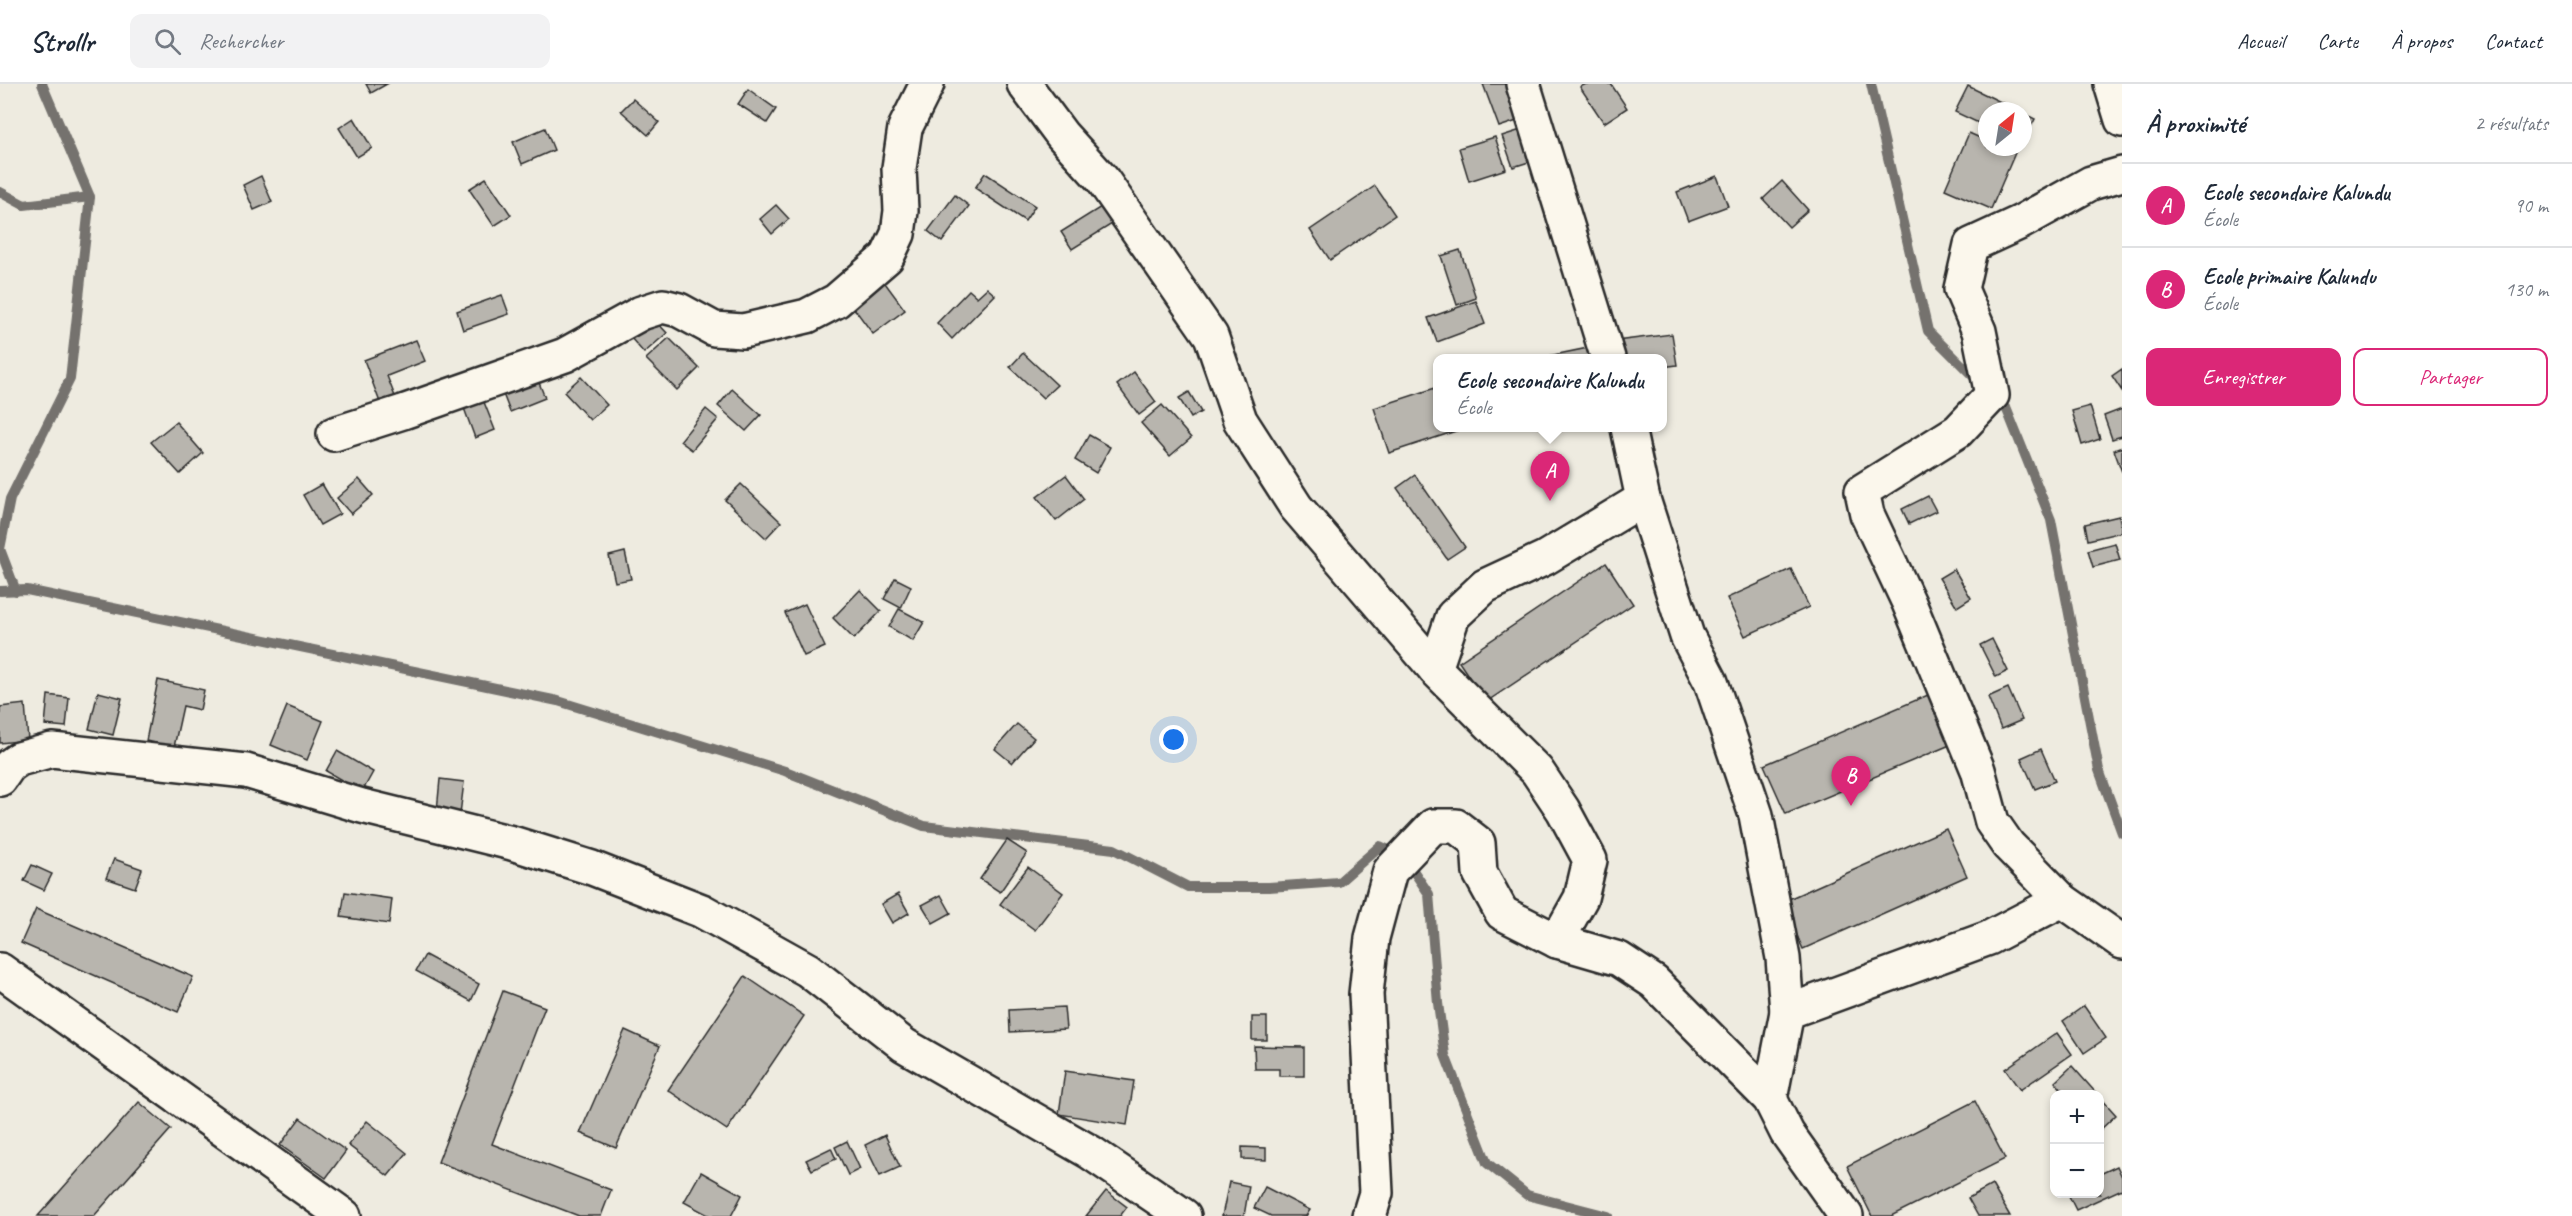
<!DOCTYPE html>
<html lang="fr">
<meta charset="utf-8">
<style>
body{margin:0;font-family:Caveat,sans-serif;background:#f2f2f3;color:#1f2937}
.controls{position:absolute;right:18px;bottom:18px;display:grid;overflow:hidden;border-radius:12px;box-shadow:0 3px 9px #0003}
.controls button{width:54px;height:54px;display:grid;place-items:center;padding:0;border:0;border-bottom:2px solid #e0e1e3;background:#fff;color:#1f2937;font:30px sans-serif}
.compass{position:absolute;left:1978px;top:18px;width:54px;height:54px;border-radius:50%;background:#fff;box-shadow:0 3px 9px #0003;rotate:30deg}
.you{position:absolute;left:1174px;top:656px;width:21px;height:21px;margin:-15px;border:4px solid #fff;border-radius:50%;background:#1a73e8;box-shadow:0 0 0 9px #1a73e833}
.badge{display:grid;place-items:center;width:39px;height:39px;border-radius:50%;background:#db2777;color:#fff;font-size:20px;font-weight:700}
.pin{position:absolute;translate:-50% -50px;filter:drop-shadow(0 2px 3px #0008)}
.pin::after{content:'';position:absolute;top:32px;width:21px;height:18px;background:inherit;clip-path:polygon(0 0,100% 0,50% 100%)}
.popup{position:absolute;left:1433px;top:270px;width:234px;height:78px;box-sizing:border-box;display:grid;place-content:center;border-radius:12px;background:#fff;filter:drop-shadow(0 2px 4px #0005);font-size:20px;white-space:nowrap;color:#747a83}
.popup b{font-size:22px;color:#1f2937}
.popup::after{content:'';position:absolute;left:50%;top:100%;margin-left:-12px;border:12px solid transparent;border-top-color:#fff}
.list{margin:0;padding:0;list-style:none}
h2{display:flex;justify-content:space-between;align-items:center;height:78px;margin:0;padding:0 24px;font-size:26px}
h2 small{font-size:20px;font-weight:400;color:#747a83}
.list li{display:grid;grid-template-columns:39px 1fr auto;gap:18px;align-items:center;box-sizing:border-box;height:84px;padding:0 24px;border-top:2px solid #e0e1e3}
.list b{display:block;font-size:22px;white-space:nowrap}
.list p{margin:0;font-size:20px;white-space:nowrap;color:#747a83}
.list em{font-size:20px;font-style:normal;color:#747a83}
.actions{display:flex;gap:12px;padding:18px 24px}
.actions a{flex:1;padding:14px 0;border:2px solid #db2777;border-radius:12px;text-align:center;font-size:21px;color:#db2777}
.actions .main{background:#db2777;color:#fff}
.icon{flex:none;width:33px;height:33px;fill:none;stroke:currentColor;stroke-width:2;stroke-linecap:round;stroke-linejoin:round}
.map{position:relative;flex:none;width:2122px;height:1132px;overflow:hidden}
header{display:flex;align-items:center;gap:36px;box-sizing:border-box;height:84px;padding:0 30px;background:#fff;border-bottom:2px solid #e0e1e3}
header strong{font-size:28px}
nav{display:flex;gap:33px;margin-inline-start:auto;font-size:21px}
.search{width:420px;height:54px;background:#f2f2f3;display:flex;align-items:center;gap:15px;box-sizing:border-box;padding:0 21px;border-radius:12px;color:#747a83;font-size:22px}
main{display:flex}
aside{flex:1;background:#fff}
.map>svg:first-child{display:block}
</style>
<header>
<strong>Strollr</strong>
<div class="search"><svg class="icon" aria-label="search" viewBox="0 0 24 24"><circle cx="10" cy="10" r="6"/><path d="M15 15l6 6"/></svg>Rechercher</div>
<nav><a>Accueil</a><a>Carte</a><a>À propos</a><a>Contact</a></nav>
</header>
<main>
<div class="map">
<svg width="2122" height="1132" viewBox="0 0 2122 1132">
<rect width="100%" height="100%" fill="#eeebe0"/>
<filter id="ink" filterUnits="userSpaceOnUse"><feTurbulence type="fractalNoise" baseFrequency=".0167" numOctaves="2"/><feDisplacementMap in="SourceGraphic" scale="12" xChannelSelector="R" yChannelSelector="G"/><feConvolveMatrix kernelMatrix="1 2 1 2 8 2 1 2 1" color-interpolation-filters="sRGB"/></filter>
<g filter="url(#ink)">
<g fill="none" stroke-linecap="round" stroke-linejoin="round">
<g stroke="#74726e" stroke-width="10">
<path d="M 1871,0 L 1928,247 L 1980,299"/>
<path d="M 0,108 L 24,121 L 90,113"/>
<path d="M 1995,314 L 2007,326 L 2051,436 L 2099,686 L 2122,749"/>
<path d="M 0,507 L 27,506 L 558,617 L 785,687 L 924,742 L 1114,765 L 1188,803 L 1269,803 L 1339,798 L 1380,762 L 1404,773 L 1429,810 L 1438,919 L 1445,971 L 1487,1079 L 1527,1111 L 1608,1132"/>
<path d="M 16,507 L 0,465 L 10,415 L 70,295 L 90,113 L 42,0"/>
</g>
</g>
<g fill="#b8b5ae" stroke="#2b2b2b" stroke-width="1.5">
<path d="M 366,0 L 387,0 L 371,9 Z"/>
<path d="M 1483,0 L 1510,0 L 1523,35 L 1499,43 Z"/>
<path d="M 1586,0 L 1611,0 L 1627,24 L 1604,39 L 1580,3 Z"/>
<path d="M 1968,2 L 2019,27 L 1987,27 L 1987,43 L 1955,28 Z"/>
<path d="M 748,5 L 776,25 L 767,39 L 738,20 Z"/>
<path d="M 633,15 L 659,38 L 648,51 L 621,27 Z"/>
<path d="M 2023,29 L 2035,35 L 2023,58 Z"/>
<path d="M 354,34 L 372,64 L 357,73 L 339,44 Z"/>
<path d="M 545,44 L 554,66 L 522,80 L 513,58 Z"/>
<path d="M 1521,46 L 1532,77 L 1513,83 L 1502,52 Z"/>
<path d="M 1969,49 L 1987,57 L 1987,63 L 2001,63 L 2015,69 L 1991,125 L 1945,105 Z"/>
<path d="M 1495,53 L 1506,85 L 1469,97 L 1459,64 Z"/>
<path d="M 985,89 L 1035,122 L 1025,137 L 975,104 Z"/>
<path d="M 261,92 L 272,118 L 254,126 L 243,101 Z"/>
<path d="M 1717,92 L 1728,122 L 1688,137 L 1677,108 Z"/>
<path d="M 486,94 L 511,131 L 494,142 L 469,105 Z"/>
<path d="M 1782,97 L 1808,126 L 1789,143 L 1763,115 Z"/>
<path d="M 1375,102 L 1395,131 L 1330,176 L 1310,146 Z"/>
<path d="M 955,111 L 969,122 L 942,158 L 928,147 Z"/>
<path d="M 776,121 L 789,135 L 772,150 L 760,135 Z"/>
<path d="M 1101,123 L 1112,140 L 1072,165 L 1061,148 Z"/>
<path d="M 1460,166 L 1476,214 L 1457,221 L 1441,172 Z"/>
<path d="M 877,188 L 905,226 L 873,250 L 845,212 Z"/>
<path d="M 987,204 L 995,211 L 952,255 L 937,239 L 969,206 L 977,213 Z"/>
<path d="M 502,211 L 509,230 L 463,246 L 457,227 Z"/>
<path d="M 1476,217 L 1485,240 L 1437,258 L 1428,234 Z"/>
<path d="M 653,234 L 667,249 L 644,269 L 631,254 Z"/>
<path d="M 1672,250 L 1677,281 L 1662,283 L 1662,274 L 1618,274 L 1616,257 Z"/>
<path d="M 669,254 L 699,284 L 677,306 L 646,275 Z"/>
<path d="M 416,256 L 425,277 L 387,292 L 396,315 L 381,321 L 364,276 Z"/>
<path d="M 1593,263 L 1596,274 L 1539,274 Z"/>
<path d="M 1023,269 L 1057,301 L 1043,314 L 1010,283 Z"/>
<path d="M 2122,285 L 2122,307 L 2112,292 Z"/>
<path d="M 1134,288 L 1156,318 L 1139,331 L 1117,301 Z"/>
<path d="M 581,293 L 607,321 L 590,336 L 564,308 Z"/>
<path d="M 538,296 L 545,314 L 510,328 L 503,310 Z"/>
<path d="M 1438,303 L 1438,344 L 1465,344 L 1389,369 L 1374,324 Z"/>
<path d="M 732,305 L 761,331 L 746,347 L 718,322 Z"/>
<path d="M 480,308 L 495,346 L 475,354 L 461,316 Z"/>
<path d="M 1189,308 L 1201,328 L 1191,334 L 1179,314 Z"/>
<path d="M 1162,321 L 1191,354 L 1170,372 L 1141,339 Z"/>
<path d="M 2090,322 L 2100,355 L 2082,361 L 2072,327 Z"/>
<path d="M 706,325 L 718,335 L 692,366 L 680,357 Z"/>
<path d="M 2122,325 L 2122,352 L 2112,355 L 2104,332 Z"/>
<path d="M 176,338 L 203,369 L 180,390 L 151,358 Z"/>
<path d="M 1089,351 L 1110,363 L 1096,389 L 1075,376 Z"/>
<path d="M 2122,363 L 2122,388 L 2114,366 Z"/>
<path d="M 1066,391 L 1084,415 L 1056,437 L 1037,413 Z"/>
<path d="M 1415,391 L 1465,463 L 1447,475 L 1397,404 Z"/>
<path d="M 359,395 L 373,411 L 351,430 L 337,414 Z"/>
<path d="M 322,400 L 340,430 L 320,441 L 303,411 Z"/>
<path d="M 741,400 L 781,438 L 766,454 L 725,416 Z"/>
<path d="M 1928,412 L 1936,427 L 1909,440 L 1902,425 Z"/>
<path d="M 2119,432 L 2122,448 L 2088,456 L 2085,440 Z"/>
<path d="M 2115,459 L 2120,476 L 2093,483 L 2088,466 Z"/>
<path d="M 625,468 L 631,495 L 615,498 L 609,472 Z"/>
<path d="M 1606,479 L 1633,520 L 1486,618 L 1459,578 Z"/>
<path d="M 1791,485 L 1809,523 L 1745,552 L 1727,514 Z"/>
<path d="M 1954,485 L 1971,514 L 1957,523 L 1939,494 Z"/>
<path d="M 895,494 L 911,502 L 901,524 L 884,515 Z"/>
<path d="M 860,506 L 881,527 L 854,555 L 833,534 Z"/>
<path d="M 805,520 L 825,563 L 804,572 L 785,529 Z"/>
<path d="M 899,525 L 924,538 L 913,557 L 889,543 Z"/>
<path d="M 1992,555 L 2008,587 L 1996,593 L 1980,561 Z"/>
<path d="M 158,596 L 204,606 L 200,626 L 183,622 L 174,663 L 146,657 Z"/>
<path d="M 2008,604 L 2022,636 L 2001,645 L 1988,613 Z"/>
<path d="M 98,608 L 122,614 L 113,651 L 89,645 Z"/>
<path d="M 48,611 L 69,614 L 66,643 L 45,641 Z"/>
<path d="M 1928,611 L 1950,661 L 1786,730 L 1764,681 Z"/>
<path d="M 25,620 L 28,656 L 0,659 L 0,623 Z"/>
<path d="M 287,622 L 323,637 L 307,676 L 271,661 Z"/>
<path d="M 1017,640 L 1034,654 L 1012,679 L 995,665 Z"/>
<path d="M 2041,665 L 2055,697 L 2035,705 L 2021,674 Z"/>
<path d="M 337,667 L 373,688 L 362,708 L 326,687 Z"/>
<path d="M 440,695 L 464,698 L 460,730 L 437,727 Z"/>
<path d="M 1946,745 L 1967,792 L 1803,865 L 1782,818 Z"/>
<path d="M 1007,756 L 1027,769 L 1000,808 L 980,795 Z"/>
<path d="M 114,775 L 142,785 L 135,804 L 106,794 Z"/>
<path d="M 32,781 L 52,790 L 44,806 L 24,797 Z"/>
<path d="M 1028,783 L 1063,809 L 1035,846 L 1000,820 Z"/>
<path d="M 345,808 L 392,815 L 389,840 L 341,833 Z"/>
<path d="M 898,810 L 909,829 L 892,839 L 881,820 Z"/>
<path d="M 941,811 L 951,829 L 933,839 L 922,821 Z"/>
<path d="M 36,825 L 193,893 L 178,928 L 21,859 Z"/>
<path d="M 425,871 L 479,900 L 471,917 L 416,887 Z"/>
<path d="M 745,892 L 804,932 L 727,1046 L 668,1006 Z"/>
<path d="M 503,907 L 545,923 L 492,1060 L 611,1106 L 601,1132 L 579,1132 L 438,1078 Z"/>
<path d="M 2084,922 L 2106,954 L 2084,969 L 2063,937 Z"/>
<path d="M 1064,923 L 1066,945 L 1010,948 L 1009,926 Z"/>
<rect x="1252" y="933" width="15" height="23"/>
<path d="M 625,946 L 660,962 L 616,1064 L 580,1049 Z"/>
<path d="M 2057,949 L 2072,970 L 2020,1006 L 2005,985 Z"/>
<path d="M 1254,962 L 1304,963 L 1304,992 L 1279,992 L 1279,985 L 1255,985 Z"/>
<path d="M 2072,982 L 2097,1010 L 2066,1010 L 2055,998 Z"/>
<path d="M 1065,987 L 1134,997 L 1127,1041 L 1059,1030 Z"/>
<path d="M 2100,1013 L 2116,1031 L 2100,1046 Z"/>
<path d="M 1975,1017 L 2005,1075 L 1891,1132 L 1872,1132 L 1847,1082 Z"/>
<path d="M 139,1018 L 171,1045 L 94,1132 L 38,1132 Z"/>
<path d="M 300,1034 L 346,1067 L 326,1094 L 280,1061 Z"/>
<path d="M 367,1037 L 407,1069 L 388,1092 L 348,1061 Z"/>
<path d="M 885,1051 L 900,1083 L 880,1092 L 865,1061 Z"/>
<path d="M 847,1057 L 860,1085 L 848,1091 L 835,1063 Z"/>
<path d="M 1242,1063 L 1266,1064 L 1266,1076 L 1242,1075 Z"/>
<path d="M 831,1064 L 836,1075 L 812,1086 L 806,1076 Z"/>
<path d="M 2117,1082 L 2122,1093 L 2122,1105 L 2076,1126 L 2068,1110 L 2100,1110 L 2100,1090 Z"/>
<path d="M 701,1088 L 742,1111 L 731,1132 L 710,1132 L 684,1118 Z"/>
<path d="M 1229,1098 L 1249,1102 L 1244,1132 L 1222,1132 Z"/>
<path d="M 1992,1101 L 2010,1132 L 1978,1132 L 1968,1114 Z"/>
<path d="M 1265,1103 L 1310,1126 L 1306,1132 L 1271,1132 L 1254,1124 Z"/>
<path d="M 1106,1107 L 1127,1123 L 1120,1132 L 1086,1132 Z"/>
</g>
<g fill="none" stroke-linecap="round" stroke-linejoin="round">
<g stroke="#2b2b2b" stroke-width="38">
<g id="street">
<path d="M 1024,0 L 1062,51 L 1102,95 L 1211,252 L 1240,336 L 1296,423 L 1435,585 L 1537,687 L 1563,726 L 1590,776 L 1581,814 L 1557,857"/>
<path d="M 1523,0 L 1608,274"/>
<path d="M 2111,0 L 2122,36"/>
<path d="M 334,350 L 403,328 L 565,271 L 641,229 L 663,222 L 679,226 L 714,245 L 743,247 L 807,232 L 836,217 L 887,173 L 898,150 L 901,127 L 899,84 L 905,44 L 927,0"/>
<path d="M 1643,415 L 1687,552 L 1711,598 L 1756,731 L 1783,874 L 1787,928"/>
<path d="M 1435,585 L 1453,532 L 1485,502 L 1545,474 L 1643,415 L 1628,344"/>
<path d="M 0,695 L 9,682 L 19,675 L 52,666 L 246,687 L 362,722 L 512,759 L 592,784 L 702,827 L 808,886 L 904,961 L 1090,1068 L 1184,1132"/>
<path d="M 2062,816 L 2008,761 L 1992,738 L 1978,686 L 1909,519 L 1867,430 L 1862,407 L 1958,347 L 1992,311 L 1979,247 L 1961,205 L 1971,161 L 2021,138 L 2091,99 L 2122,90"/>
<path d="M 0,886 L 344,1132"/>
<path d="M 1770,1015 L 1787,928 L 1989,854 L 2062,816 L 2122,858"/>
<path d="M 1369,1132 L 1376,1109 L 1366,910 L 1372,854 L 1390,787 L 1433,742 L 1456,742 L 1478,759 L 1480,789 L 1502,829 L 1557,857 L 1619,875 L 1654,898 L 1770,1015 L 1787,1049 L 1846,1132"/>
</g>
</g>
<use href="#street" stroke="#fbf7ec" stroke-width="33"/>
</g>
</g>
</svg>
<div class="controls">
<button>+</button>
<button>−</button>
</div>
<svg class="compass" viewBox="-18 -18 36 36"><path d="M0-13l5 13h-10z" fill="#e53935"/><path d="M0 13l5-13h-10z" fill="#747a83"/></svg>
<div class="you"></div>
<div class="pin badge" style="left:1550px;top:417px">A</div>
<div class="popup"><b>Ecole secondaire Kalundu</b>École</div>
<div class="pin badge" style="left:1851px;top:722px">B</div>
</div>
<aside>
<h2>À proximité<small>2 résultats</small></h2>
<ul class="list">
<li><span class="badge">A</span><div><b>Ecole secondaire Kalundu</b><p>École</p></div><em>90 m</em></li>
<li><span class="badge">B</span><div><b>Ecole primaire Kalundu</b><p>École</p></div><em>130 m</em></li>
</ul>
<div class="actions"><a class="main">Enregistrer</a><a>Partager</a></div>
</aside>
</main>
